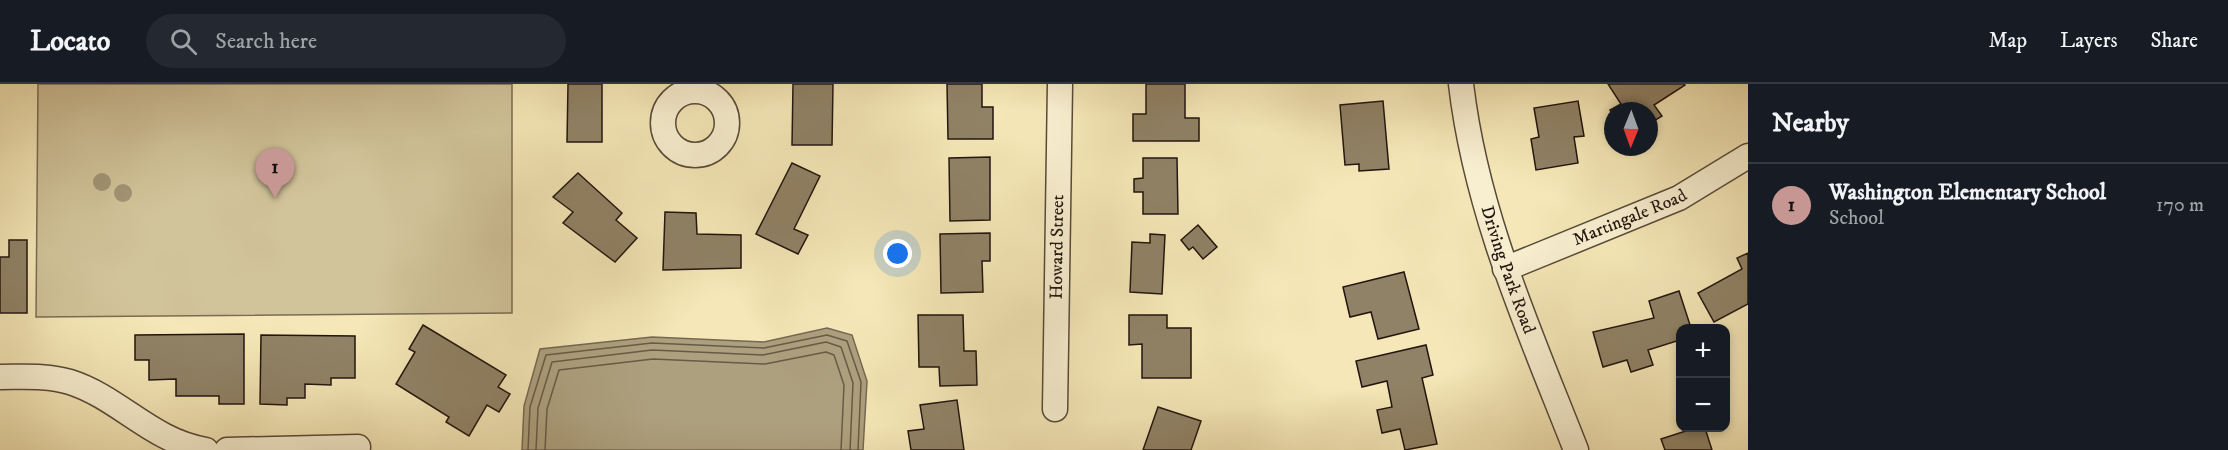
<!DOCTYPE html>
<meta charset="utf-8">
<style>
body{margin:0;font-family:"IM FELL DW Pica",serif;background:#242831;color:#f1f3f6}
.controls{position:absolute;right:18px;bottom:18px;display:grid;overflow:hidden;border-radius:12px;box-shadow:0 3px 9px #0003}
.controls button{width:54px;height:54px;display:grid;place-items:center;padding:0;border:0;border-bottom:2px solid #363941;background:#171b24;color:#f1f3f6;font:30px sans-serif}
.compass{position:absolute;left:1604px;top:18px;width:54px;height:54px;border-radius:50%;background:#171b24;box-shadow:0 3px 9px #0003;rotate:181deg}
.you{position:absolute;left:898px;top:170px;width:21px;height:21px;margin:-15px;border:4px solid #fff;border-radius:50%;background:#1a73e8;box-shadow:0 0 0 9px #1a73e833}
.badge{display:grid;place-items:center;width:39px;height:39px;border-radius:50%;background:#c59692;color:#111;font-size:20px;font-weight:700}
.pin{position:absolute;translate:-50% -50px;filter:drop-shadow(0 2px 3px #0008)}
.pin::after{content:'';position:absolute;top:32px;width:21px;height:18px;background:inherit;clip-path:polygon(0 0,100% 0,50% 100%)}
.list{margin:0;padding:0;list-style:none}
h2{display:flex;justify-content:space-between;align-items:center;height:78px;margin:0;padding:0 24px;font-size:26px}
h2 small{font-size:20px;font-weight:400;color:#9ea1a6}
.list li{display:grid;grid-template-columns:39px 1fr auto;gap:18px;align-items:center;box-sizing:border-box;height:84px;padding:0 24px;border-top:2px solid #363941}
.list b{display:block;font-size:22px;white-space:nowrap}
.list p{margin:0;font-size:20px;white-space:nowrap;color:#9ea1a6}
.list em{font-size:20px;font-style:normal;color:#9ea1a6}
.icon{flex:none;width:33px;height:33px;fill:none;stroke:currentColor;stroke-width:2;stroke-linecap:round;stroke-linejoin:round}
.map{position:relative;flex:none;width:1748px;height:366px;overflow:hidden}
header{display:flex;align-items:center;gap:36px;box-sizing:border-box;height:84px;padding:0 30px;background:#171b24;border-bottom:2px solid #363941}
header strong{font-size:28px}
nav{display:flex;gap:33px;margin-inline-start:auto;font-size:21px}
.search{width:420px;height:54px;background:#242831;display:flex;align-items:center;gap:15px;box-sizing:border-box;padding:0 21px;border-radius:33px;color:#9ea1a6;font-size:22px}
main{display:flex}
aside{flex:1;background:#171b24}
.map>svg:first-child{display:block}
</style>
<header>
<strong>Locato</strong>
<div class="search"><svg class="icon" aria-label="search" viewBox="0 0 24 24"><circle cx="10" cy="10" r="6"/><path d="M15 15l6 6"/></svg>Search here</div>
<nav><a>Map</a><a>Layers</a><a>Share</a></nav>
</header>
<main>
<div class="map">
<svg width="1748" height="366" viewBox="0 0 1748 366">
<rect width="100%" height="100%" fill="#f5e7b7"/>
<filter id="stains"><feTurbulence type="fractalNoise" baseFrequency=".00333" numOctaves="4"/><feColorMatrix values="0 0 0 0 .2 0 0 0 0 .09 0 0 0 0 .02 0 0 0 .5 -.17"/></filter>
<radialGradient id="worn" r=".72"><stop offset=".6" stop-color="#630" stop-opacity="0"/><stop offset="1" stop-color="#630" stop-opacity=".3"/></radialGradient>
<path fill="#d1c39a" stroke="#7a6c54" stroke-width="1.5" d="M 38,0 L 512,0 L 512,229 L 36,233 Z"/>
<path fill="#ada07e" stroke="#756852" stroke-width="1.5" d="M 827,244 L 852,251 L 867,297 L 863,366 L 522,366 L 524,322 L 540,265 L 652,253 L 764,258 Z"/>
<g fill="none" stroke-linecap="round" stroke-linejoin="round">
<g stroke="#685a46" stroke-width="1.5">
<path d="M 528,366 L 530,323 L 546,271 L 652,259 L 764,264 L 827,251 L 847,257 L 861,298 L 858,366"/>
<path d="M 536,366 L 538,324 L 552,278 L 652,266 L 763,271 L 826,258 L 841,263 L 853,299 L 850,366"/>
<path d="M 545,366 L 547,325 L 559,286 L 653,275 L 765,280 L 826,268 L 834,271 L 844,301 L 841,366"/>
</g>
</g>
<g fill="#908266" stroke="#22150f" stroke-width="1.5">
<path d="M 568,0 L 602,0 L 602,58 L 567,58 Z"/>
<path d="M 793,0 L 833,0 L 832,61 L 792,61 Z"/>
<path d="M 947,0 L 982,0 L 982,23 L 993,23 L 993,55 L 948,55 Z"/>
<path d="M 1146,0 L 1185,0 L 1185,34 L 1199,34 L 1199,57 L 1133,57 L 1133,30 L 1146,30 Z"/>
<path d="M 1608,0 L 1684,0 L 1685,1 L 1654,21 L 1662,32 L 1649,40 L 1649,27 L 1613,27 L 1613,31 L 1610,26 L 1621,20 Z"/>
<path d="M 1383,17 L 1389,85 L 1359,87 L 1359,80 L 1345,81 L 1340,21 Z"/>
<path d="M 1578,17 L 1584,52 L 1574,53 L 1578,79 L 1536,86 L 1531,55 L 1539,53 L 1534,24 Z"/>
<path d="M 990,73 L 990,136 L 950,137 L 949,74 Z"/>
<path d="M 1143,74 L 1177,74 L 1178,130 L 1143,130 L 1143,108 L 1134,108 L 1134,95 L 1143,94 Z"/>
<path d="M 792,79 L 820,92 L 794,145 L 808,151 L 798,170 L 756,150 Z"/>
<path d="M 578,89 L 622,129 L 616,136 L 637,154 L 615,178 L 563,139 L 573,128 L 553,113 Z"/>
<path d="M 665,128 L 696,129 L 697,150 L 741,151 L 741,184 L 663,186 Z"/>
<path d="M 1198,141 L 1217,163 L 1203,175 L 1193,163 L 1189,166 L 1181,156 Z"/>
<path d="M 990,149 L 990,177 L 982,177 L 983,208 L 941,209 L 940,150 Z"/>
<path d="M 1150,150 L 1165,151 L 1162,210 L 1130,208 L 1132,158 L 1150,159 Z"/>
<path d="M 9,156 L 27,156 L 27,229 L 0,229 L 0,173 L 9,173 Z"/>
<path d="M 1748,169 L 1748,220 L 1714,238 L 1698,209 L 1742,185 L 1737,174 Z"/>
<path d="M 1404,188 L 1419,245 L 1378,255 L 1371,228 L 1350,233 L 1343,203 Z"/>
<path d="M 1679,207 L 1691,244 L 1680,244 L 1680,256 L 1648,266 L 1653,281 L 1631,288 L 1627,276 L 1603,283 L 1593,248 L 1654,234 L 1649,217 Z"/>
<path d="M 918,231 L 963,231 L 964,267 L 976,267 L 977,301 L 940,302 L 939,283 L 919,283 Z"/>
<path d="M 1129,231 L 1167,231 L 1167,244 L 1191,244 L 1191,294 L 1142,294 L 1142,260 L 1129,261 Z"/>
<path d="M 423,241 L 506,291 L 498,303 L 510,310 L 499,328 L 487,321 L 469,352 L 446,338 L 449,333 L 396,300 L 415,268 L 409,265 Z"/>
<path d="M 244,250 L 244,320 L 219,320 L 219,312 L 176,312 L 176,295 L 149,296 L 149,276 L 135,276 L 135,251 Z"/>
<path d="M 261,251 L 355,252 L 355,294 L 331,294 L 331,301 L 305,300 L 305,314 L 287,314 L 287,321 L 260,320 Z"/>
<path d="M 1426,261 L 1433,291 L 1422,294 L 1437,360 L 1405,366 L 1400,345 L 1382,349 L 1377,326 L 1392,323 L 1387,297 L 1362,303 L 1356,277 Z"/>
<path d="M 957,316 L 964,366 L 911,366 L 908,347 L 924,345 L 920,321 Z"/>
<path d="M 1158,323 L 1201,337 L 1191,366 L 1143,366 Z"/>
<path d="M 1695,344 L 1705,344 L 1712,366 L 1665,366 L 1661,355 Z"/>
</g>
<g fill="none" stroke-linecap="round" stroke-linejoin="round">
<g stroke="#574a39" stroke-width="27">
<g id="street">
<path id="s1" d="M 1461,0 C 1476,129 1529,246 1576,366"/>
<circle cx="695" cy="39" r="32"/>
<path id="s2" d="M 1505,185 L 1679,114 L 1748,72"/>
<path d="M 0,293 C 23,293 47,291 70,298 C 120,314 151,357 206,366"/>
<path id="s3" d="M 1055,325 L 1060,0"/>
<path d="M 227,366 L 358,363"/>
</g>
</g>
<use href="#street" stroke="#f8efd0" stroke-width="24"/>
</g>
<g fill="#a29576">
<circle cx="102" cy="98" r="9"/>
<circle cx="123" cy="109" r="9"/>
</g>
<g text-anchor="middle" dominant-baseline="central" stroke-width="5" stroke-linejoin="round" paint-order="stroke">
<g font-size="18" fill="#22150f" stroke="#f8efd0">
<text stroke="none"><textPath href="#s2" startOffset="135">Martingale Road</textPath></text>
<text stroke="none"><textPath href="#s3" startOffset="162">Howard Street</textPath></text>
<text stroke="none"><textPath href="#s1" startOffset="192">Driving Park Road</textPath></text>
</g>
</g>
<rect width="100%" height="100%" filter="url(#stains)"/>
<rect width="100%" height="100%" fill="url(#worn)"/>
</svg>
<div class="controls">
<button>+</button>
<button>−</button>
</div>
<svg class="compass" viewBox="-18 -18 36 36"><path d="M0-13l5 13h-10z" fill="#e53935"/><path d="M0 13l5-13h-10z" fill="#9ea1a6"/></svg>
<div class="you"></div>
<div class="pin badge" style="left:275px;top:114px">1</div>
</div>
<aside>
<h2>Nearby<small></small></h2>
<ul class="list">
<li><span class="badge">1</span><div><b>Washington Elementary School</b><p>School</p></div><em>170 m</em></li>
</ul>
</aside>
</main>
